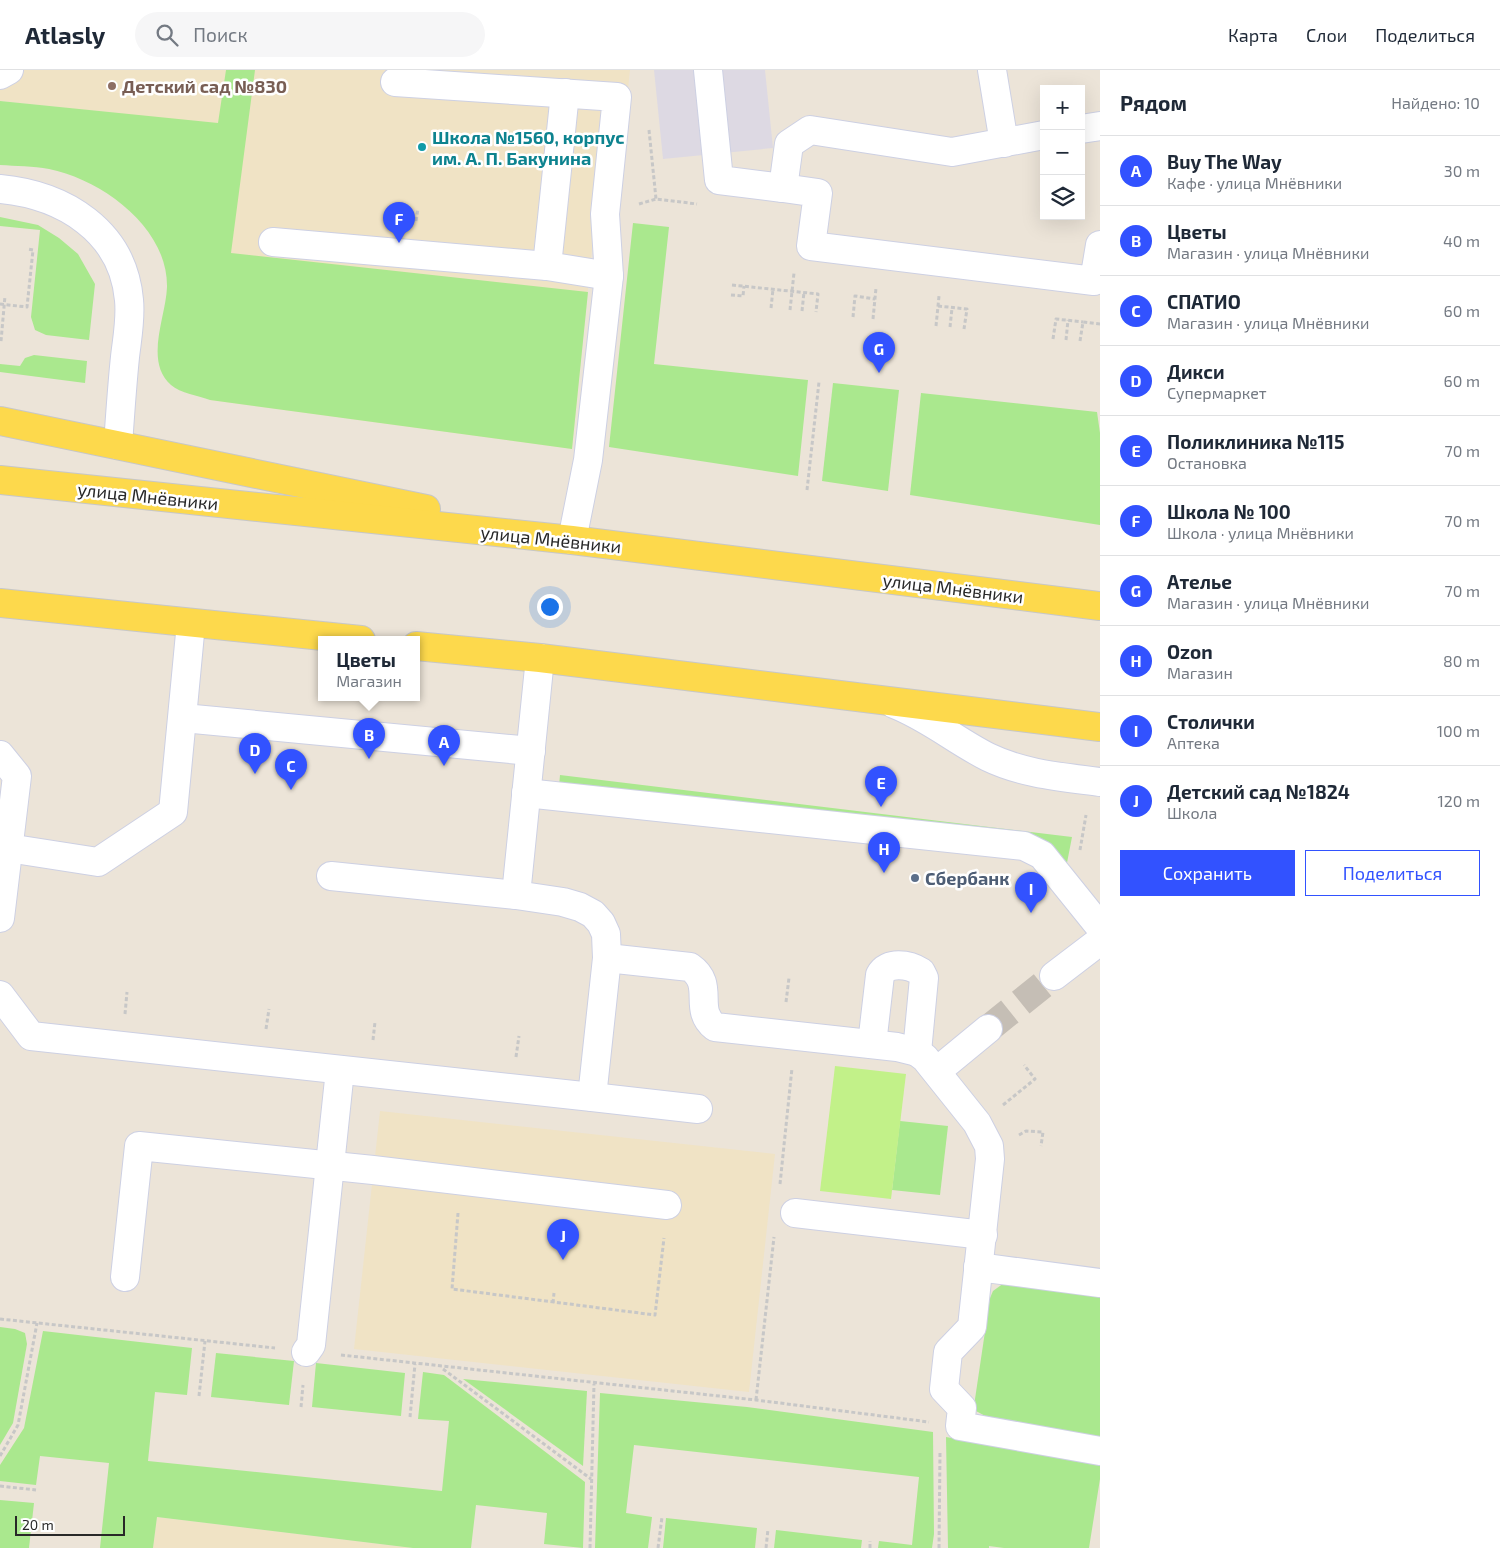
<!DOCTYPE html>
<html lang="ru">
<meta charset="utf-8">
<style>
body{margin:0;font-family:"Exo 2",sans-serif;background:#f6f6f7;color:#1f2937}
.controls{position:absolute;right:15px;top:15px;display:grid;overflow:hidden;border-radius:0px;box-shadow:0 5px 20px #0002}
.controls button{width:45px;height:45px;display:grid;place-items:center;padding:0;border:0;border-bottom:1px solid #e0e1e3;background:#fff;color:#1f2937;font:25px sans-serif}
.scale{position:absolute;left:15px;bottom:12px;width:110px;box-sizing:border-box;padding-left:5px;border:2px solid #282828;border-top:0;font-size:14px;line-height:18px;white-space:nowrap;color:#282828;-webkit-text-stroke:4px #fff;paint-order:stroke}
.you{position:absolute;left:549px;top:536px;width:18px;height:18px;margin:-12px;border:4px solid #fff;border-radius:50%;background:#1a73e8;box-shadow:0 0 0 8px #1a73e833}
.badge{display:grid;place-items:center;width:32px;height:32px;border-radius:50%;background:#3252ff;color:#fff;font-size:16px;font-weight:700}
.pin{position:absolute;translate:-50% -41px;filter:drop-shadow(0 1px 2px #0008)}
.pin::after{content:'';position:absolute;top:26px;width:18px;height:15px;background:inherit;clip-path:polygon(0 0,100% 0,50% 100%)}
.popup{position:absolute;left:318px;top:566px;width:102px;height:65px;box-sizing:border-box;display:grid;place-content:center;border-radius:0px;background:#fff;filter:drop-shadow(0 1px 4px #0005);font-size:16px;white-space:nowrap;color:#747a83}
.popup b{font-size:19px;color:#1f2937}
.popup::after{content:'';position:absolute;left:50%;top:100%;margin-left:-10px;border:10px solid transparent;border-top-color:#fff}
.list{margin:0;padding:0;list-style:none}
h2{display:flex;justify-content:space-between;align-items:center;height:65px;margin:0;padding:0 20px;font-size:21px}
h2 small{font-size:16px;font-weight:400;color:#747a83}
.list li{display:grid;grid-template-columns:32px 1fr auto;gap:15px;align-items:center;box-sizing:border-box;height:70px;padding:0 20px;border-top:1px solid #e0e1e3}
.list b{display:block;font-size:19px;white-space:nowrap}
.list p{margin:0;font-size:16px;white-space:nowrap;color:#747a83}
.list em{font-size:16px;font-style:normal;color:#747a83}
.actions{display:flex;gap:10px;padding:15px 20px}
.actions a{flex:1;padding:11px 0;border:1px solid #3252ff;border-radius:0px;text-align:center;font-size:18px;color:#3252ff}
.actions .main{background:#3252ff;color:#fff}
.icon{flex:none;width:28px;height:28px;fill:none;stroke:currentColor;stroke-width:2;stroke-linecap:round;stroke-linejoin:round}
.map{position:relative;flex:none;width:1100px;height:1478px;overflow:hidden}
header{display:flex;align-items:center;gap:30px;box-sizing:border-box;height:70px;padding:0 25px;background:#fff;border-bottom:1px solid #e0e1e3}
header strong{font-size:24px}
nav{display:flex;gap:28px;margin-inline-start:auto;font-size:18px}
.search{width:350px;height:45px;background:#f6f6f7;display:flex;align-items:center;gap:12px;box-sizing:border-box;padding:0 18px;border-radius:28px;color:#747a83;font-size:19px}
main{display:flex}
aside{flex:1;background:#fff}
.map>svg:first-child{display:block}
</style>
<header>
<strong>Atlasly</strong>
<div class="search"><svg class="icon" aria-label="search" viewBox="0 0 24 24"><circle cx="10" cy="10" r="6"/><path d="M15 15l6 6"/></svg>Поиск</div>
<nav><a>Карта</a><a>Слои</a><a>Поделиться</a></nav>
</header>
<main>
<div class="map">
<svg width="1100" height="1478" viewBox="0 0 1100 1478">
<rect width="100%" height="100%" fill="#ece4d8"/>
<path fill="#ddd9e3" d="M 654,0 L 765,0 L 773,78 L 663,89 Z"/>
<g fill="#f0e3c5">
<path d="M 0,0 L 630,0 L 616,131 L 597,129 L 572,379 L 210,330 L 218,54 L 0,31 Z"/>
<path d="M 380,1041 L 775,1084 L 749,1322 L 354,1279 Z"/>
<path d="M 157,1447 L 413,1478 L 153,1478 Z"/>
</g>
<g fill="#aae88e">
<path d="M 226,0 L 255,0 L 231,183 L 588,222 L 572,379 L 210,330 C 199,326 180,323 171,315 C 144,291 166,247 167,217 C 168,158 103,110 49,99 C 33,96 16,96 0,95 L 0,31 L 218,53 Z"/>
<path d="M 0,147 L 38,155 L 59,168 L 78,184 L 95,214 L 89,270 L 46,265 L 35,260 L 31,247 L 40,160 L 0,156 Z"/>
<path d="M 633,153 L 669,157 L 654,294 L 808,310 L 798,406 L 609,377 Z"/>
<path d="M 34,285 L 87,291 L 85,313 L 0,302 L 0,294 L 20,296 L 25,288 Z"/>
<path d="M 833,313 L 899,320 L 888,421 L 822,411 Z"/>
<path d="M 921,323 L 1097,342 L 1100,363 L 1100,455 L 910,425 Z"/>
<path d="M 560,705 L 1072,767 L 1066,798 L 1058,788 L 559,716 Z"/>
<path d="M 900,1051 L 948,1056 L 940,1125 L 892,1120 Z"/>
<path d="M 1004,1213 L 1100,1226 L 1100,1367 L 987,1347 L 976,1341 L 975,1329 L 990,1228 L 993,1221 Z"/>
<path d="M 0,1257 L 15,1259 L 25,1263 L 27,1274 L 13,1353 L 0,1375 Z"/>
<path d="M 43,1261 L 192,1278 L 187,1325 L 155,1322 L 148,1391 L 442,1421 L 449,1351 L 418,1349 L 423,1302 L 444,1305 L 585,1412 L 583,1478 L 544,1474 L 547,1443 L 476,1435 L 471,1478 L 413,1478 L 157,1447 L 153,1478 L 100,1478 L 109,1393 L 40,1386 L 36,1415 L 0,1411 L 0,1395 L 24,1358 Z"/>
<path d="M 216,1283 L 294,1291 L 289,1335 L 211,1327 Z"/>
<path d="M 316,1293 L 405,1303 L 401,1346 L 312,1337 Z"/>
<path d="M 463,1309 L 587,1321 L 583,1396 Z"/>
<path d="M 600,1323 L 747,1337 L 933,1362 L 934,1464 L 932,1478 L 878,1478 L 879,1471 L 912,1475 L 919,1407 L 634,1375 L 626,1443 L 652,1447 L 648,1478 L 595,1478 Z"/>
<path d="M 946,1367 L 1100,1395 L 1100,1409 L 1089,1478 L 1004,1478 L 989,1476 L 989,1478 L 948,1478 Z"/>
<path d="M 0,1430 L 34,1433 L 29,1478 L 0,1478 Z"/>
<path d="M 666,1448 L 757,1458 L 755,1478 L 663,1478 Z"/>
<path d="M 776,1460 L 862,1470 L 861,1478 L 774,1478 Z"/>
</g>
<path fill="#c2f189" d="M 835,996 L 906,1004 L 891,1129 L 820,1121 Z"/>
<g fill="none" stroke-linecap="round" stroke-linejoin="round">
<path stroke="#c5beb5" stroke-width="28" stroke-dasharray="28 14" stroke-linecap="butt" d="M 988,959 L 1054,906"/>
<g stroke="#cdd0e3" stroke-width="30">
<g id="minor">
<path d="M 708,0 L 719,110 L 783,118 L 789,74 L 810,60 L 952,82 L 1044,65"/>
<path d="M 992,0 L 1004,73"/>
<path d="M 0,5 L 9,0"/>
<path d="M 395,12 L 617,27 L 605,144 L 609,206 L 588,390 L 572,470"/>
<path d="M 1081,59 L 1100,56"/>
<path d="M 783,118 L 818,123 L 811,176 L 1094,211 L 1100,175"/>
<path d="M 0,119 C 64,125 123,161 129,230 C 131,249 127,269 125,287 C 122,316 120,346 118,375"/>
<path d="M 273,172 L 547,196 L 609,206"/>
<path d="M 547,196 L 565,23"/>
<path d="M 894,634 C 928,647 956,671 988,687 C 1023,704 1062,707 1100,712"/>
<path d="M 183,648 L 531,681"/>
<path d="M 0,685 L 17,706 L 0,848"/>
<path d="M 526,723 L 1024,776 L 1042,785 L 1100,857"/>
<path d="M 8,778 L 98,792 L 173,742 L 191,553"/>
<path d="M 331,806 L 516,825"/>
<path d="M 607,888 L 690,897 C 716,915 692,939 715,957 L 897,977 L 917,982 L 925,988 L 977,1053 L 989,1076 L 990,1089 L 972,1257 L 948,1282 L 944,1319 L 962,1338 L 960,1356 L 1100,1381"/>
<path d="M 1054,906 L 1100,871"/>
<path d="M 0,925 L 31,966 L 592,1027 L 607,888 L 606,864 L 601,853 L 593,844 L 580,837 L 563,832 L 516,825 L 540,588"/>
<path d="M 872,974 L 880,905 C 887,891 909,894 921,902 L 924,908 L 917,982"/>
<path d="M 937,1001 L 988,959"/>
<path d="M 592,1027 L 698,1039"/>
<path d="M 795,1143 L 983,1165"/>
<path d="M 978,1197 L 1100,1213"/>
<path d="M 125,1207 L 139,1076 L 373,1100 L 667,1135"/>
<path d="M 306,1282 L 311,1275 L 340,1000"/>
</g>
</g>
<g stroke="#c7c7c7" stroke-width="30">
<g id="major">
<path d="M 0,351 L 426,439"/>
<path d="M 0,410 L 572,470 L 1100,536"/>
<path d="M 0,533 L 361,570"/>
<path d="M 416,576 L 540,588 L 1100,657"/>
</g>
</g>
<g stroke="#c7c7c7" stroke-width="3" stroke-dasharray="4 2.5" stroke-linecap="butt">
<path d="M 649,60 L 656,129"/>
<path d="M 639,134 L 656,129 L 697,134"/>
<path d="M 416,151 L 418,139"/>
<path d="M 732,215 L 818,224 L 816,242"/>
<path d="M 731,225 L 743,226 L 744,216"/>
<path d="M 0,234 L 27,237 L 33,180 L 28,179"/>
<path d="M 938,236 L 967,239 L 964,259"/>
<path d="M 771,238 L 773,219"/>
<path d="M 790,240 L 794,203"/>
<path d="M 802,241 L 804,222"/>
<path d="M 853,247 L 855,226 L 875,229"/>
<path d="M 873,249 L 876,218"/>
<path d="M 936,256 L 939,226"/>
<path d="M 950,257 L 952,238"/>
<path d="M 1053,269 L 1056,249 L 1083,252"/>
<path d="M 1066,270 L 1068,250"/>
<path d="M 1,271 L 5,226"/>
<path d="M 1080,271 L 1083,252 L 1100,254"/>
<path d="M 807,420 L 819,312"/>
<path d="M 1080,780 L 1086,745"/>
<path d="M 786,932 L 789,908"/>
<path d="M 125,944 L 127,922"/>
<path d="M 266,959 L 269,939"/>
<path d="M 373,970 L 375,952"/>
<path d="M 516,987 L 519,966"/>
<path d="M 1003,1035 L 1035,1009 L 1024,995"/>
<path d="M 1019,1065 L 1026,1061 L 1043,1062 L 1041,1076"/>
<path d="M 780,1114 L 792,998"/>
<path d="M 458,1143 L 452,1219 L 655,1245 L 664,1168"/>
<path d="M 553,1233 L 554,1223"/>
<path d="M 0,1249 L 275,1278"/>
<path d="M 341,1285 L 756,1330 L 929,1352"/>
<path d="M 443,1299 L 591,1409"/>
<path d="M 199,1326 L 205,1271"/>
<path d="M 756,1330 L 774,1167"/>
<path d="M 301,1337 L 303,1315"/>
<path d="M 410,1347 L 415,1294"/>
<path d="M 0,1386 L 18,1355 L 37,1253"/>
<path d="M 0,1416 L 36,1420"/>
<path d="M 590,1478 L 594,1314"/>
<path d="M 658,1478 L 662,1447"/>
<path d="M 766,1478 L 768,1459"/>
<path d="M 870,1478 L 870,1471"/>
<path d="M 939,1478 L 940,1382"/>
</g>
<use href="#minor" stroke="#fff" stroke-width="28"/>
<use href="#major" stroke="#fdd94c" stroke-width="28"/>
</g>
<circle fill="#8d6e63" stroke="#fff" stroke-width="2" cx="112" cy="16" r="5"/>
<circle fill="#0f9aa8" stroke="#fff" stroke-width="2" cx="422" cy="77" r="5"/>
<circle fill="#5c6f8a" stroke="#fff" stroke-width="2" cx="915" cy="808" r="5"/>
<g text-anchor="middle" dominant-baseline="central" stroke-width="5" stroke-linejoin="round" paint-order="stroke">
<g font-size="18" font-weight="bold" fill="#785e54" stroke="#fff" text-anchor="start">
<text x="122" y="16">Детский сад №830</text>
</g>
<g font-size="18" font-weight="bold" fill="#0d838f" stroke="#fff" text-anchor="start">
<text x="432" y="67">Школа №1560, корпус<tspan x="432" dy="21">им. А. П. Бакунина</tspan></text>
</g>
<g font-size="18" fill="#282828" stroke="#fff">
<text transform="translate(148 426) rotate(6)">улица Мнёвники</text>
<text transform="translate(551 469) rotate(6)">улица Мнёвники</text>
<text transform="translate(953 518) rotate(7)">улица Мнёвники</text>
</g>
<g font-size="18" font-weight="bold" fill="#4e5e75" stroke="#fff" text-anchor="start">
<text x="925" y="808">Сбербанк</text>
</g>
</g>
</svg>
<div class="controls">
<button>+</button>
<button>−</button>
<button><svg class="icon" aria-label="layers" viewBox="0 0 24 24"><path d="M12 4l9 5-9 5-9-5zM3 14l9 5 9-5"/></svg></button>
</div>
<div class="scale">20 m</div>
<div class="you"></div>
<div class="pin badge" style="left:444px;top:696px">A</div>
<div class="pin badge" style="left:369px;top:689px">B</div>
<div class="popup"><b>Цветы</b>Магазин</div>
<div class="pin badge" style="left:291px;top:720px">C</div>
<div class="pin badge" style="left:255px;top:704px">D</div>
<div class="pin badge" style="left:881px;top:737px">E</div>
<div class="pin badge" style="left:399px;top:173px">F</div>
<div class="pin badge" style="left:879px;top:303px">G</div>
<div class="pin badge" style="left:884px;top:803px">H</div>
<div class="pin badge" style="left:1031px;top:843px">I</div>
<div class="pin badge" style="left:563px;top:1190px">J</div>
</div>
<aside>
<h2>Рядом<small>Найдено: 10</small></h2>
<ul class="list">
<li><span class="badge">A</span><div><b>Buy The Way</b><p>Кафе · улица Мнёвники</p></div><em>30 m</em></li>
<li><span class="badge">B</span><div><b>Цветы</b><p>Магазин · улица Мнёвники</p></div><em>40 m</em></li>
<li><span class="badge">C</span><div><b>СПАТИО</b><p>Магазин · улица Мнёвники</p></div><em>60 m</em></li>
<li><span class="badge">D</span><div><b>Дикси</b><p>Супермаркет</p></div><em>60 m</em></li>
<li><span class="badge">E</span><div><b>Поликлиника №115</b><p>Остановка</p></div><em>70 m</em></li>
<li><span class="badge">F</span><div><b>Школа № 100</b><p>Школа · улица Мнёвники</p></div><em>70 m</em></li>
<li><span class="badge">G</span><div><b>Ателье</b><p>Магазин · улица Мнёвники</p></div><em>70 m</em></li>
<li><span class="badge">H</span><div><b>Ozon</b><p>Магазин</p></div><em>80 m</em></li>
<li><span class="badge">I</span><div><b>Столички</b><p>Аптека</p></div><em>100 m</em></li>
<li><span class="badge">J</span><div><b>Детский сад №1824</b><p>Школа</p></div><em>120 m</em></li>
</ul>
<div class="actions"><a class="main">Сохранить</a><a>Поделиться</a></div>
</aside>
</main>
